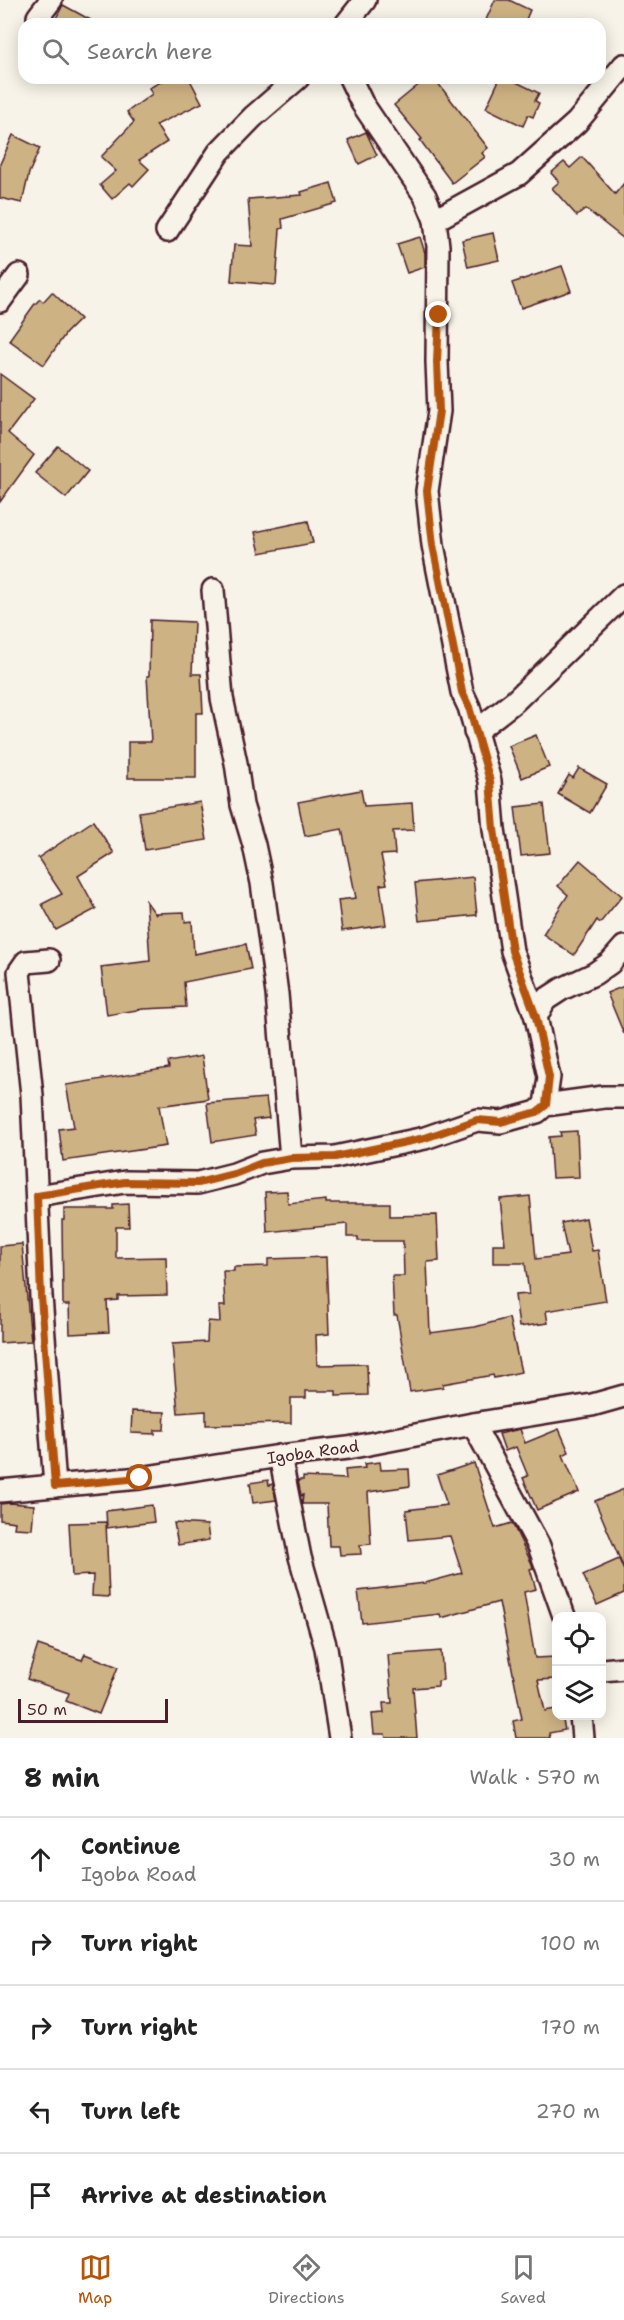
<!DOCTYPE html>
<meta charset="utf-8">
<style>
body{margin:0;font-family:"Shantell Sans",sans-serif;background:#f6f6f6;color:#222}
.controls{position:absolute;right:18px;bottom:18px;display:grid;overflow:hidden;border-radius:12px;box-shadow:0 3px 15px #0003}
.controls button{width:54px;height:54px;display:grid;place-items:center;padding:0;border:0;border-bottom:2px solid #e0e0e0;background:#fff;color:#222;font:30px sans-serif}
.scale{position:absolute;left:18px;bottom:15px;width:150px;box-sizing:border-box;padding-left:6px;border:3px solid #4a1f2b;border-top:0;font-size:16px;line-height:21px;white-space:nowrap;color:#4a1f2b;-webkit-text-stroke:4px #f7f3e8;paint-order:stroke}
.stop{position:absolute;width:18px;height:18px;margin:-14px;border:4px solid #b45309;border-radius:50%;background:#fff}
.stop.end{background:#b45309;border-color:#fff;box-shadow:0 2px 6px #0008}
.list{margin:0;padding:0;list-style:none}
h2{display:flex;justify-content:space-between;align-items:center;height:78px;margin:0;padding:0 24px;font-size:26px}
h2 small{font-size:20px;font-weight:400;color:#767676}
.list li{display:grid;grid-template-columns:39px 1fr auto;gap:18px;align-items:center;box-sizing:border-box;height:84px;padding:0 24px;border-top:2px solid #e0e0e0}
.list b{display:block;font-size:22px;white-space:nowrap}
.list p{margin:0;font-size:20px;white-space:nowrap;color:#767676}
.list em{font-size:20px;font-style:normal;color:#767676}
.icon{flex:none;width:33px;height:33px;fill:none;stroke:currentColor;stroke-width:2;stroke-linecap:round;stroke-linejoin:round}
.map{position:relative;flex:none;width:624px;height:1738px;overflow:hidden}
.search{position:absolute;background:#fff;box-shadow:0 3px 15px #0003;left:18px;right:18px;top:18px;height:66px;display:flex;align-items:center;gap:15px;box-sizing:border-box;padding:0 21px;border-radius:18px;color:#767676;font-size:22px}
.sheet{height:498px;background:#fff}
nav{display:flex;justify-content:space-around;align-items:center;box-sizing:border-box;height:84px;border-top:2px solid #e0e0e0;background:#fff;font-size:16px;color:#767676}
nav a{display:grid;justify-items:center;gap:3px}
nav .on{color:#b45309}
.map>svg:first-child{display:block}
</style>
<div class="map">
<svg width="624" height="1738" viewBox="0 0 624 1738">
<rect width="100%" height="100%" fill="#f7f3e8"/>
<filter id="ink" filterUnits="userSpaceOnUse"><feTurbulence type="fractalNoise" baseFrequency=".0167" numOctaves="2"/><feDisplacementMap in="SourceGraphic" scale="12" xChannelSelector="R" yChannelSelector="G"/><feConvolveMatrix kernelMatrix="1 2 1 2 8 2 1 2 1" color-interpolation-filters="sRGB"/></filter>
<g filter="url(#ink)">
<g fill="#cdb283" stroke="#4a1f2b" stroke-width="1.5">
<path d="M 495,0 L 509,0 L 530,10 L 524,24 L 484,24 Z"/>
<path d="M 63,5 L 98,24 L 53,24 Z"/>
<path d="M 168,78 L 189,78 L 202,103 L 156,125 L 167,142 L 139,160 L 149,169 L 133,186 L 130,183 L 112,199 L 100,185 L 116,171 L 101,157 L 134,122 L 127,112 L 152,94 L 149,88 Z"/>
<path d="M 427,78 L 434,78 L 488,148 L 482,153 L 485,157 L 452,183 L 420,140 L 422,139 L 394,105 Z"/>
<path d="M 500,78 L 508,78 L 539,93 L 535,101 L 539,103 L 533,117 L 528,115 L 523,126 L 486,108 Z"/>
<path d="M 366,132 L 377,155 L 359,164 L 348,140 Z"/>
<path d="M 13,135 L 40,148 L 29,173 L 22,203 L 0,198 L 0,164 Z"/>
<path d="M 582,157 L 615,194 L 624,183 L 624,239 L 586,209 L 577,216 L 552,188 L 559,182 L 551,173 L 564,162 L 570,168 Z"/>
<path d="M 331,183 L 337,203 L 282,219 L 283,228 L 280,229 L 276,285 L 231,281 L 234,245 L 252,246 L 248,199 L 302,195 L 301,192 Z"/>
<path d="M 493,233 L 499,260 L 468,267 L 462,240 Z"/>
<path d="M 420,237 L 425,253 L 425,267 L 407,273 L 397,244 Z"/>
<path d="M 562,266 L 571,291 L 521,308 L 512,283 Z"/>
<path d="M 52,292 L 80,319 L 66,333 L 44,365 L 9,340 L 34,305 L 40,299 L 43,302 Z"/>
<path d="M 0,374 L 34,399 L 8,433 L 34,455 L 0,502 Z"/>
<path d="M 58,446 L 88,471 L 66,498 L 35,473 Z"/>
<path d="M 308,521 L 313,543 L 260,553 L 255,532 Z"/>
<path d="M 150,620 L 194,622 L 192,674 L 201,674 L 203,713 L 196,713 L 196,778 L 128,778 L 128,742 L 151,742 L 147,676 L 149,676 Z"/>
<path d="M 536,735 L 549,767 L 522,778 L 509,746 Z"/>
<path d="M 579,768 L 607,784 L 590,813 L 558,794 L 569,775 L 573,778 Z"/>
<path d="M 361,790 L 364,806 L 412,803 L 414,830 L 393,831 L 395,854 L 381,855 L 387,884 L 380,885 L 386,925 L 342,931 L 338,900 L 356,898 L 342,829 L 305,836 L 298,802 Z"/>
<path d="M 200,802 L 207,840 L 145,850 L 139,812 Z"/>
<path d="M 544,804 L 550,853 L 521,856 L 515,807 Z"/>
<path d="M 93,821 L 114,853 L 78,876 L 96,909 L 56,930 L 42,904 L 62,894 L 38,858 Z"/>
<path d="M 580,860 L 622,896 L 600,923 L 597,920 L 574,955 L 543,934 L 568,895 L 558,886 Z"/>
<path d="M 473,877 L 477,915 L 419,921 L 415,883 Z"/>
<path d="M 146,901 L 156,915 L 156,913 L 184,912 L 185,922 L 192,921 L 194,954 L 246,944 L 251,969 L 184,982 L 186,1007 L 143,1009 L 107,1015 L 101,967 L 150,961 Z"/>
<path d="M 624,986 L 624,1034 L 607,993 Z"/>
<path d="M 202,1056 L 208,1099 L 159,1106 L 166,1146 L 63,1161 L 59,1129 L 74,1127 L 66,1085 L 169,1068 L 168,1062 Z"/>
<path d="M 266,1098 L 269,1118 L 253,1120 L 256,1135 L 212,1142 L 207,1103 Z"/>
<path d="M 577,1131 L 579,1177 L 552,1178 L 549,1137 L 561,1136 L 560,1132 Z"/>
<path d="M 287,1191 L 288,1204 L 326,1200 L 326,1203 L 390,1203 L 390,1216 L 437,1215 L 439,1261 L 427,1262 L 430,1333 L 475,1327 L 509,1318 L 521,1372 L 494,1378 L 493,1375 L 443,1384 L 443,1387 L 410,1392 L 397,1315 L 394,1315 L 392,1276 L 404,1276 L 403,1241 L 358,1241 L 358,1237 L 347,1237 L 347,1224 L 267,1232 L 265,1192 Z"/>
<path d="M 530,1196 L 536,1259 L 568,1255 L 561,1223 L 586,1218 L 592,1251 L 598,1250 L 606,1301 L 546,1311 L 548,1323 L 519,1327 L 515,1295 L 529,1294 L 525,1263 L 493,1263 L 493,1244 L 505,1244 L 500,1199 Z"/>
<path d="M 128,1204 L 129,1227 L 116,1227 L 116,1258 L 166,1257 L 167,1295 L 118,1296 L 118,1300 L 107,1301 L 109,1332 L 70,1334 L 69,1305 L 63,1305 L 62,1220 L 64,1220 L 64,1209 L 113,1209 L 113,1205 Z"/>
<path d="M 22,1244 L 31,1341 L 0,1343 L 0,1246 Z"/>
<path d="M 326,1257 L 329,1334 L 316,1335 L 317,1365 L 367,1364 L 368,1395 L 336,1396 L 336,1391 L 306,1391 L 306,1398 L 291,1398 L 291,1423 L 206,1425 L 206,1411 L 178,1413 L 172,1344 L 207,1342 L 208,1321 L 220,1322 L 219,1306 L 225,1306 L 223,1271 L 234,1271 L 234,1267 L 268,1266 L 268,1259 Z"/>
<path d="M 132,1411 L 165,1412 L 164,1430 L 155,1430 L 155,1434 L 131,1433 Z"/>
<path d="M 520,1429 L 525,1443 L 559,1429 L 569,1452 L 563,1455 L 579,1492 L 537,1510 L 523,1478 L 528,1476 L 516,1447 L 505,1451 L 499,1434 Z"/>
<path d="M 380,1462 L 381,1470 L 409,1469 L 410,1486 L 368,1492 L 371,1544 L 360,1545 L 361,1554 L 340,1555 L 339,1546 L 329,1546 L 327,1504 L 302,1504 L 303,1495 L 301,1496 L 298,1480 L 303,1480 L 303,1477 L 346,1479 L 345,1470 L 365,1468 L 364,1464 Z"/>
<path d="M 474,1463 L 495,1528 L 512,1523 L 532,1564 L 533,1568 L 530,1569 L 536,1589 L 524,1592 L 535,1658 L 556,1657 L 556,1679 L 538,1680 L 545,1711 L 556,1709 L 556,1716 L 562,1716 L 565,1730 L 549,1733 L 550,1738 L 516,1738 L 513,1721 L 522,1719 L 499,1602 L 441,1618 L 440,1614 L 362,1623 L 358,1591 L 425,1583 L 462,1573 L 450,1536 L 409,1540 L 406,1510 L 447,1505 L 437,1475 Z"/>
<path d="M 268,1480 L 269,1485 L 273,1484 L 276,1500 L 253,1503 L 250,1483 Z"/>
<path d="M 624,1489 L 624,1569 L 595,1501 Z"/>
<path d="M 10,1503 L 34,1505 L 32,1529 L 14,1528 L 15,1522 L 0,1520 L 0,1504 Z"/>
<path d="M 152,1505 L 154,1522 L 107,1528 L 106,1511 Z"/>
<path d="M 106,1522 L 109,1597 L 92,1596 L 93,1575 L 72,1576 L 69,1523 Z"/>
<path d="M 174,1523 L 207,1525 L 209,1540 L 178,1545 Z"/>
<path d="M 619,1559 L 624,1571 L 624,1593 L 597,1605 L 583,1575 Z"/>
<path d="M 38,1645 L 82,1660 L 85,1654 L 118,1667 L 99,1714 L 66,1701 L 69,1693 L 27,1679 Z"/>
<path d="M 441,1651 L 443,1680 L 438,1681 L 438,1686 L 413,1688 L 417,1738 L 386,1738 L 385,1734 L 374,1734 L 372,1714 L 384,1713 L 383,1703 L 392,1703 L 388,1655 Z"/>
</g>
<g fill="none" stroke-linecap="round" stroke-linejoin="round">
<g stroke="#4a1f2b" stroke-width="26">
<g id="minor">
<path d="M 38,17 L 51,0"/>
<path d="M 346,24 L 365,0"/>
<path d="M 350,78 L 362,103 L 425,196 L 435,220 L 438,246 L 437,362 L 439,411 L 427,491 L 433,545 L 462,692 L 469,707 L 490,781 L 494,829 L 512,951 L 536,1017 L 549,1077 L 545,1105"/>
<path d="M 435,220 L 519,174 L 577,122 L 624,65"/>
<path d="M 167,231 L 219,152 L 253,117 L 298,78"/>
<path d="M 0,301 L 19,275"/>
<path d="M 213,590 L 222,698 L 236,763 L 242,805 L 254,845 L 262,883 L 277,994 L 291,1158"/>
<path d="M 475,732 L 515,701 L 624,595"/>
<path d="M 49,960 L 26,962 L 19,972 L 32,1095 L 41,1296 L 55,1486"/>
<path d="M 536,1017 L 545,1000 L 562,989 L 594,974 L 610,963 L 624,947"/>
<path d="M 37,1196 L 125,1182 L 198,1183 L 234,1174 L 262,1163 L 291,1158 L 335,1157 L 425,1138 L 477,1120 L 501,1122 L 537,1112 L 545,1105 L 604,1097 L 624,1097"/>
<path d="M 473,1424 L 539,1546 L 564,1616"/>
<path d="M 280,1456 L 300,1557 L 326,1648 L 340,1738"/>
<path d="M 0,1491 L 140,1478 L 280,1456 L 348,1448 L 473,1424 L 592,1405 L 624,1396"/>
<path d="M 602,1670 L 624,1668"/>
<path d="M 581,1716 L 583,1738"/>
</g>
</g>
<use href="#minor" stroke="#f7f3e8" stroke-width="21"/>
</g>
</g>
<g fill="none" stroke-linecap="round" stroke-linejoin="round" filter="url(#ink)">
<path stroke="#b45309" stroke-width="8" d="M 140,1478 L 55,1486 L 41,1296 L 37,1196 L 125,1182 L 198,1183 L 234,1174 L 262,1163 L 291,1158 L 335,1157 L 425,1138 L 477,1120 L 501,1122 L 537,1112 L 546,1105 L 549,1077 L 536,1017 L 512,951 L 494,829 L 490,781 L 469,707 L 462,692 L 433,545 L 427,491 L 439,411 L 437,362 L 439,315"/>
</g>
<g text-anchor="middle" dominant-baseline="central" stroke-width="4.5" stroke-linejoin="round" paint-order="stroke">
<g font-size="16" fill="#4a1f2b" stroke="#f7f3e8">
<text transform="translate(313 1452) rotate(-8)">Igoba Road</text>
</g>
</g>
</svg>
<div class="controls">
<button><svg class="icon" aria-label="locate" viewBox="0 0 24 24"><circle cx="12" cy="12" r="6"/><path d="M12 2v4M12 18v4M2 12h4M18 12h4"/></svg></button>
<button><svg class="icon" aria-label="layers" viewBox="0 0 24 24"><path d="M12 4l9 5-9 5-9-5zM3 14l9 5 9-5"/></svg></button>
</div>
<div class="scale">50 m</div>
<div class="stop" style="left:140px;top:1478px"></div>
<div class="stop end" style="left:439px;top:315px"></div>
<div class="search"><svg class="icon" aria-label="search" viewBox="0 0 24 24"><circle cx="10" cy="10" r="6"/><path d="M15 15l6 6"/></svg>Search here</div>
</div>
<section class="sheet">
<h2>8 min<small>Walk · 570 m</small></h2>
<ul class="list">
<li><svg class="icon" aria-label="ahead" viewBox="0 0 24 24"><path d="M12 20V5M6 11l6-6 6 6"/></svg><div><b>Continue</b><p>Igoba Road</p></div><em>30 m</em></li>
<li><svg class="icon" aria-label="right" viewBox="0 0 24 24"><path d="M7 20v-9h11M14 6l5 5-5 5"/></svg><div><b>Turn right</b></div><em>100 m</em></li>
<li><svg class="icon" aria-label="right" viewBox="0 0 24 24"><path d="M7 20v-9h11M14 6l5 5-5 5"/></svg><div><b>Turn right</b></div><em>170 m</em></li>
<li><svg class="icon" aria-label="left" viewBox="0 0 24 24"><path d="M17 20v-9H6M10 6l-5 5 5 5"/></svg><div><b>Turn left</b></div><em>270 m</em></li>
<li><svg class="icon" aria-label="arrive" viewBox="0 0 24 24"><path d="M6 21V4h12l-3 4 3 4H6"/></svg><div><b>Arrive at destination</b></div></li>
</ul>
</section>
<nav>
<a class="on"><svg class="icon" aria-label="map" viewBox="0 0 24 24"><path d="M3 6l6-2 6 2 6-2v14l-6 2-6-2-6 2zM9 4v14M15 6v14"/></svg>Map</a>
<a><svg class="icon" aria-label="directions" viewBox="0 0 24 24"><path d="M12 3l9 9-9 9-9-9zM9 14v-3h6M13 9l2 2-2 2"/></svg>Directions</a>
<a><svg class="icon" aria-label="saved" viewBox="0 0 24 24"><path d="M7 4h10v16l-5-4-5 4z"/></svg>Saved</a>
</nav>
